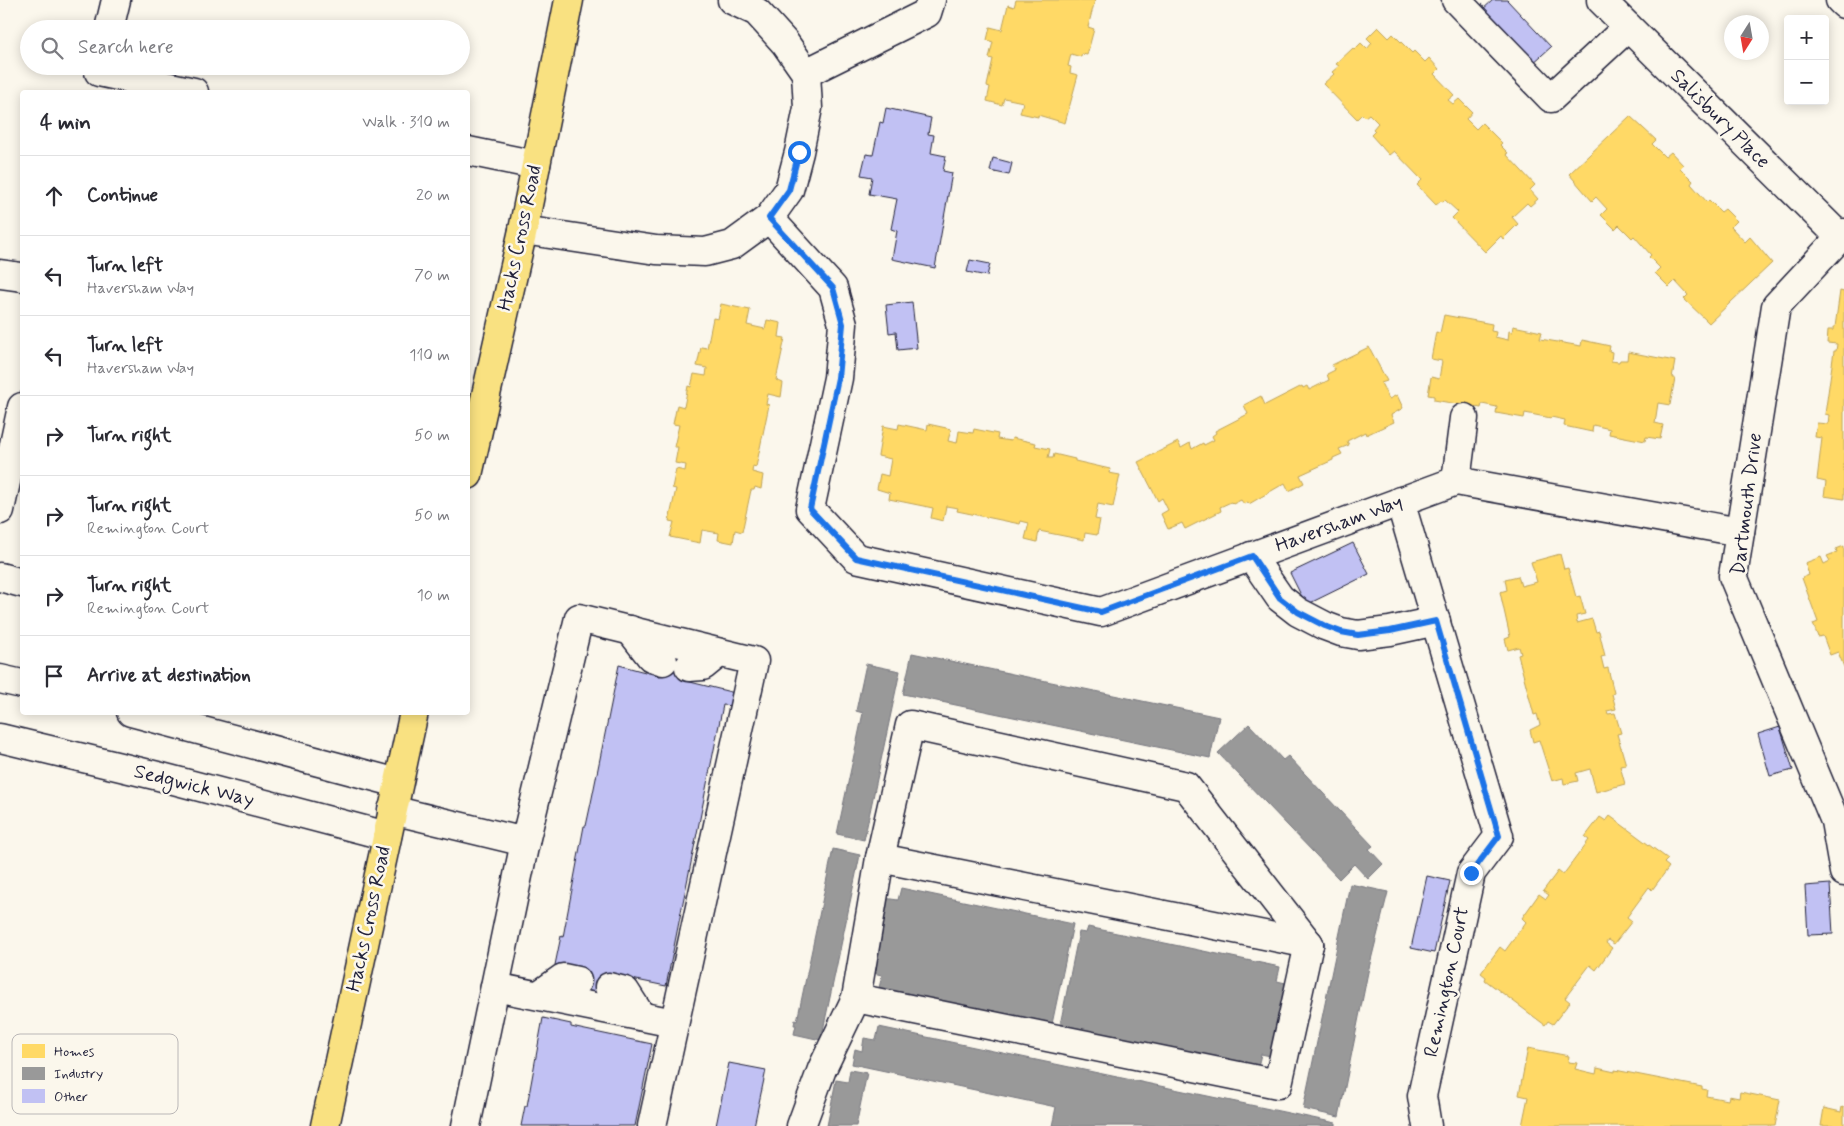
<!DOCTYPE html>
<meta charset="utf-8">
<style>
body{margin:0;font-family:Mynerve,sans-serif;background:#f2f2f3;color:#2b2b33}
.controls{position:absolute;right:15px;top:15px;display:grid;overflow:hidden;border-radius:5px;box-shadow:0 2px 12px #0003}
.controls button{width:45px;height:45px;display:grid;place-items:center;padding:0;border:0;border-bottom:1px solid #e1e1e2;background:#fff;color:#2b2b33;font:25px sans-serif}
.compass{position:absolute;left:1724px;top:15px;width:45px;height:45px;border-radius:50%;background:#fff;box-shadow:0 2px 12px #0003;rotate:191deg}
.stop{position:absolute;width:15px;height:15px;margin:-11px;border:4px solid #1a73e8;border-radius:50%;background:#fff}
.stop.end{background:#1a73e8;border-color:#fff;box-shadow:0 1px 5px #0008}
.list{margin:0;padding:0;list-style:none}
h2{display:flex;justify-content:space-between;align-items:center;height:65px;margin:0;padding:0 20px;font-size:21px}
h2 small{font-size:16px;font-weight:400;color:#7c7c81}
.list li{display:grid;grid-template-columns:32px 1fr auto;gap:15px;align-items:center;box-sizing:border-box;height:80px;padding:0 20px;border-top:1px solid #e1e1e2}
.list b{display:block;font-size:19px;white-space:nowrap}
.list p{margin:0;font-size:16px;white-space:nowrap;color:#7c7c81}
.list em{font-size:16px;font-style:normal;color:#7c7c81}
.icon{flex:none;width:28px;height:28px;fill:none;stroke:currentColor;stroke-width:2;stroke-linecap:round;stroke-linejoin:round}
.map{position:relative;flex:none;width:1844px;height:1126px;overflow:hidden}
.search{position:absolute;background:#fff;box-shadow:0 2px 12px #0003;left:20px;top:20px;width:450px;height:55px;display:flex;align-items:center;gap:12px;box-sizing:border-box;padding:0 18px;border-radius:28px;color:#7c7c81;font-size:19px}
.panel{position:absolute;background:#fff;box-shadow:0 2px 12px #0003;left:20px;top:90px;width:450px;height:625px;border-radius:5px}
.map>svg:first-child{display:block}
</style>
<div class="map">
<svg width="1844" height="1126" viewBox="0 0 1844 1126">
<rect width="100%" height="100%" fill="#fbf7ec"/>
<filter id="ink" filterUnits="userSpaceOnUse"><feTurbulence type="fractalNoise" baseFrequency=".02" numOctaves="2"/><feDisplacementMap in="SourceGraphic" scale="10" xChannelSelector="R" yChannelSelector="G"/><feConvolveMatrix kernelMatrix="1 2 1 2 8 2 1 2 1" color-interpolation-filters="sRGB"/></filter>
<g filter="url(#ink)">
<g fill="#ffd966" stroke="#bda259">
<path d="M 1016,0 L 1095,0 L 1088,27 L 1094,29 L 1087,55 L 1082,54 L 1081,57 L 1071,54 L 1068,66 L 1071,67 L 1070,73 L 1078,75 L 1065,123 L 1038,115 L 1038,117 L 1020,113 L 1023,102 L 1004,98 L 1002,105 L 987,101 L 990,87 L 987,86 L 993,59 L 989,58 L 993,42 L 987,40 L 990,27 L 1002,30 L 1008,5 L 1014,7 Z"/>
<path d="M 1378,27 L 1389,38 L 1393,34 L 1412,53 L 1414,51 L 1425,62 L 1429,58 L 1439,69 L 1434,74 L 1454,95 L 1448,100 L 1453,104 L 1459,99 L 1472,112 L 1466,119 L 1476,129 L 1482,123 L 1502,143 L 1500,145 L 1508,153 L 1506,154 L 1535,185 L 1530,190 L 1538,199 L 1530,206 L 1527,203 L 1512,217 L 1518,224 L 1503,239 L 1501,236 L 1485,252 L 1452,218 L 1458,212 L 1445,200 L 1443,202 L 1441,201 L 1436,205 L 1417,185 L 1422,180 L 1394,151 L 1389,155 L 1371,135 L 1375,131 L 1373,129 L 1378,123 L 1369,114 L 1365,117 L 1362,114 L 1357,119 L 1323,84 L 1334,74 L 1332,72 L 1339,66 L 1336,64 L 1353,48 L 1354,50 L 1361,43 L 1367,49 L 1372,43 L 1367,38 Z"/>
<path d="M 1630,116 L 1656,140 L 1652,144 L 1665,157 L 1671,152 L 1683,165 L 1680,168 L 1693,181 L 1691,184 L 1707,202 L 1709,200 L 1721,212 L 1725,209 L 1737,221 L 1731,227 L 1745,242 L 1750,237 L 1772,263 L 1709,323 L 1684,299 L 1688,295 L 1675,281 L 1669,287 L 1655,273 L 1660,268 L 1649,257 L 1651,255 L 1634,236 L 1632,238 L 1619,225 L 1615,229 L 1601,215 L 1607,209 L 1596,197 L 1592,201 L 1569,174 Z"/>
<path d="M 1840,291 L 1844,292 L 1844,499 L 1824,496 L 1826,482 L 1817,480 L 1822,438 L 1815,437 L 1817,423 L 1828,424 L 1829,415 L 1825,414 L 1834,351 L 1836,351 L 1837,344 L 1827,343 L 1828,330 L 1833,330 L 1833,327 L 1835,327 Z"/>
<path d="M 721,304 L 750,310 L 747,325 L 765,329 L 767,320 L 781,323 L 779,337 L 785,338 L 776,380 L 783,383 L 781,397 L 768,394 L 766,404 L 769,405 L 756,467 L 753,466 L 752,472 L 763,475 L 761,489 L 755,487 L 754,490 L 751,490 L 742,532 L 735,530 L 733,543 L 718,540 L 719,533 L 702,530 L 700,543 L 670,537 L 674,522 L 669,521 L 676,489 L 672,488 L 676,469 L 685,471 L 686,465 L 675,463 L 678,447 L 674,447 L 679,425 L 673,424 L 677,405 L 684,407 L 688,386 L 691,387 L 694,374 L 706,376 L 707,368 L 697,366 L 701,347 L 707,348 L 713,318 L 718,319 Z"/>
<path d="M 1444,315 L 1492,324 L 1491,331 L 1496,332 L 1495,337 L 1508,340 L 1509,331 L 1512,332 L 1513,326 L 1542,332 L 1540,339 L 1581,346 L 1582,340 L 1610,346 L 1609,351 L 1612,352 L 1611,361 L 1619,362 L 1620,360 L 1627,360 L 1628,352 L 1675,361 L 1672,378 L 1675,378 L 1670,405 L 1658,403 L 1655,423 L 1663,425 L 1660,439 L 1646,437 L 1645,441 L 1609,434 L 1610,429 L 1593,425 L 1592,432 L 1564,426 L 1565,420 L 1551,417 L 1551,418 L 1525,413 L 1524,418 L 1496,413 L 1497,407 L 1482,404 L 1481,408 L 1434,400 L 1434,396 L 1428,395 L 1431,377 L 1439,379 L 1442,361 L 1431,359 L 1436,332 L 1440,333 Z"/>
<path d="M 1369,347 L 1387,381 L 1381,383 L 1389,399 L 1397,395 L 1403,408 L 1391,415 L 1394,422 L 1366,435 L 1365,432 L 1347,441 L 1349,445 L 1339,449 L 1342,454 L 1333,458 L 1333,460 L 1300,475 L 1304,483 L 1289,491 L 1285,483 L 1249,504 L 1248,502 L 1244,504 L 1241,500 L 1233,504 L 1231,502 L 1220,507 L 1221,511 L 1185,529 L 1182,523 L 1168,529 L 1161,514 L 1168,510 L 1162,498 L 1158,501 L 1138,462 L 1178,442 L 1181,448 L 1190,443 L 1192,449 L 1203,443 L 1204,445 L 1214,440 L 1212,436 L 1216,433 L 1215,431 L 1248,414 L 1244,405 L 1261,396 L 1265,405 L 1302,386 L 1303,388 L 1307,386 L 1309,390 L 1329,380 L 1327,374 L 1335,370 L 1332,365 Z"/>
<path d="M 899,424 L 927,430 L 928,424 L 951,429 L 948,441 L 957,443 L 959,431 L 973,433 L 974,429 L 998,434 L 997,439 L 1011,441 L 1012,438 L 1036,443 L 1035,446 L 1050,449 L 1048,458 L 1053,458 L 1054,454 L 1075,459 L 1075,461 L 1110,469 L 1109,473 L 1120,475 L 1113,507 L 1098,504 L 1095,519 L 1100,520 L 1097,535 L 1085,533 L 1084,540 L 1039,531 L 1037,542 L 1025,539 L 1029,523 L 1021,521 L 1020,524 L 957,511 L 958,508 L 946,506 L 943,521 L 931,518 L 933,508 L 889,499 L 890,493 L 877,489 L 880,474 L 888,476 L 891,459 L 878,456 L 883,426 L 898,429 Z"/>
<path d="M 1844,546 L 1844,667 L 1838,652 L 1830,655 L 1823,636 L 1818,637 L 1813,624 L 1818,622 L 1802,578 L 1809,575 L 1805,563 L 1821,557 L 1824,564 L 1830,561 L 1827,556 L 1837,552 L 1836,549 Z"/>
<path d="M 1560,554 L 1564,569 L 1568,568 L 1576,597 L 1580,596 L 1585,614 L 1576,616 L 1577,623 L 1592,619 L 1596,632 L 1599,631 L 1605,656 L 1601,657 L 1604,669 L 1608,668 L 1614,693 L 1612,694 L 1616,709 L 1607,711 L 1608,714 L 1615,713 L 1621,733 L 1617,734 L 1626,765 L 1620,766 L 1625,784 L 1596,792 L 1590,769 L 1576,773 L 1578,781 L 1564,784 L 1563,778 L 1552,781 L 1539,740 L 1533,742 L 1530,730 L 1540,725 L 1537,714 L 1534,715 L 1518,655 L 1521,654 L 1519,647 L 1508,650 L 1505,639 L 1510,637 L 1500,592 L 1507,590 L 1505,579 L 1518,576 L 1521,586 L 1537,582 L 1531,562 Z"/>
<path d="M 1610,816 L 1668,859 L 1664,863 L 1669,867 L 1652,890 L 1649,887 L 1627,917 L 1632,921 L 1614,944 L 1608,940 L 1606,943 L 1612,948 L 1596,970 L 1590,965 L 1565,998 L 1570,1002 L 1553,1024 L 1548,1021 L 1545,1025 L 1485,980 L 1486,977 L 1481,973 L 1500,947 L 1505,951 L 1526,922 L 1522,918 L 1539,894 L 1546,899 L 1549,895 L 1543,891 L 1558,871 L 1563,875 L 1589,840 L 1585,837 L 1600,817 L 1606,821 Z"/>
<path d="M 1528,1048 L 1569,1056 L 1568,1062 L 1577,1063 L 1575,1069 L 1596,1074 L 1597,1068 L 1615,1072 L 1615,1070 L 1702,1087 L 1702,1089 L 1707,1090 L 1706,1096 L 1728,1100 L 1729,1096 L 1739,1098 L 1740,1092 L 1780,1100 L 1775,1126 L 1522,1126 L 1528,1097 L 1519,1095 Z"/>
<path d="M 1842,1107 L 1844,1108 L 1844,1126 L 1821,1126 L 1824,1108 L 1841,1112 Z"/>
</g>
<g fill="#999" stroke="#75757d">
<path d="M 912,653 L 1219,717 L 1210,758 L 903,694 Z"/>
<path d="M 866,664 L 900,671 L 864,840 L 837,834 L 863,713 L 856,711 Z"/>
<path d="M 1249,724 L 1283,760 L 1288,756 L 1373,846 L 1369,849 L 1383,864 L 1368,879 L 1354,864 L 1339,879 L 1218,753 Z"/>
<path d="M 833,849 L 860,855 L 821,1040 L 794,1034 L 796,1025 L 794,1025 L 795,1020 L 797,1021 Z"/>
<path d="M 1350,884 L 1388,892 L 1368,972 L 1339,1117 L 1303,1109 Z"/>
<path d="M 901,888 L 1073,924 L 1052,1024 L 879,988 L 882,975 L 868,972 L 884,898 L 898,900 Z"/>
<path d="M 1088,927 L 1280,967 L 1277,981 L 1290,984 L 1275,1057 L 1261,1054 L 1258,1067 L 1060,1025 L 1079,932 L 1086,933 Z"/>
<path d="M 879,1027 L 1336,1123 L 1336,1126 L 1052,1126 L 1056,1107 L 852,1064 L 855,1049 L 862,1051 L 864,1038 L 876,1040 Z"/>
<path d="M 850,1070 L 867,1073 L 856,1126 L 827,1126 L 836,1080 L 848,1082 Z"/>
</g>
<g fill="#c1c1f3" stroke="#22223b">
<path d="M 1493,0 L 1507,0 L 1551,47 L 1532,64 L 1482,10 Z"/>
<path d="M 886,108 L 931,118 L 928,134 L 934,135 L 931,153 L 946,156 L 943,171 L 952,173 L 935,268 L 892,259 L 897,231 L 891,229 L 897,199 L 869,194 L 872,177 L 861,175 L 866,154 L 873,155 L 880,122 L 883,123 Z"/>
<path d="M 993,158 L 1012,163 L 1009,175 L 990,171 Z"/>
<path d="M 970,260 L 990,264 L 987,276 L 967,272 Z"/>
<path d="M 912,302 L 917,348 L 898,350 L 896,332 L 889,333 L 886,305 Z"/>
<path d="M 1353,543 L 1369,574 L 1306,605 L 1290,573 Z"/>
<path d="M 664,655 L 690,660 L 686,681 L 735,693 L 732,706 L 723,705 L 666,986 L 612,975 L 607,999 L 574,992 L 579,970 L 555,965 L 561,936 L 563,937 L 584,826 L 586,826 L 591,803 L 619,665 L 660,676 Z"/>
<path d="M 1780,727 L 1793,770 L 1770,776 L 1758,734 Z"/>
<path d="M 1427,876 L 1450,881 L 1434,953 L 1411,948 Z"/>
<path d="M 1830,884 L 1833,934 L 1808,935 L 1805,886 Z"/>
<path d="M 543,1018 L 571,1024 L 571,1027 L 652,1044 L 635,1126 L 521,1126 L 525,1106 L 527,1106 Z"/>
<path d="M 729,1063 L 766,1070 L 754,1126 L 716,1126 Z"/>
</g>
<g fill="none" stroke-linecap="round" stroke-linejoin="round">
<g stroke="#22223b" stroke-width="31">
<g id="minor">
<path d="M 1456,0 L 1551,98 L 1628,27"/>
<path d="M 1601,0 L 1840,237"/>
<path d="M 1840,0 L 1844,4"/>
<path d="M 109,29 L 116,0"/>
<path d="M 99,72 L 194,92"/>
<path d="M 806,73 L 927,13 L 931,0"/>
<path d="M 468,151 L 536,165"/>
<path d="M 769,218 L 833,288 L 843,324 L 838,378 L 810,509 L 856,558 L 1101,612 L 1456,481 L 1740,532"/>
<path d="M 523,230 L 656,250 L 705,252 L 732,245 L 769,218 L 789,190 L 799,152 L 808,108 L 806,73 L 785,43 L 757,12 L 732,0"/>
<path d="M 1844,233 L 1776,306 L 1733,576 L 1835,821 L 1844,872"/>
<path d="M 0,274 L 22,277"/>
<path d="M 1456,481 L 1464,418"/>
<path d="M 1400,501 L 1499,836 L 1471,873 L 1422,1096 L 1427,1126"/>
<path d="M 0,510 L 22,407"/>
<path d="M 1251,556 L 1280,598 L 1298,612 L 1325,626 L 1341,632 L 1358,635 L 1390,631 L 1436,621"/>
<path d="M 0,577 L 22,583"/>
<path d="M 630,630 L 651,657 L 663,661"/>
<path d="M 689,667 L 703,666 L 719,653"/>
<path d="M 0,679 L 22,684"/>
<path d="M 131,712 L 398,783"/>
<path d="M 0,738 L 158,776 L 387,836"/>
<path d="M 392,810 L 525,842 L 579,618 L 754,661 L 652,1126"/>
<path d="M 880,858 L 1309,944"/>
<path d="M 495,987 L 674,1023"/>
<path d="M 609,987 L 625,991 L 641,1016"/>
<path d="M 539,995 L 563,978 L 577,981"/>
<path d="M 856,998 L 1278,1084 L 1309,944"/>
<path d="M 466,1126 L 525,842"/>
<path d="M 801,1126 L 822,1069 L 856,998 L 880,858 L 910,725 L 1186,786 L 1309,944"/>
</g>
</g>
<g stroke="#22223b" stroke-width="31">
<g id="major">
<path d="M 468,475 L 523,230 L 569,0"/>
<path d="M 325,1126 L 414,712"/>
</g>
</g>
<use href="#minor" stroke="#fbf7ec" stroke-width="28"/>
<use href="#major" stroke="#f9e181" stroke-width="28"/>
</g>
</g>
<g fill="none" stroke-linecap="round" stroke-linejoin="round" filter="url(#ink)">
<path stroke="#1a73e8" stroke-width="6" d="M 799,152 L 789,190 L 769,218 L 833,288 L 843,324 L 838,378 L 810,509 L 856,558 L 1101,612 L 1252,556 L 1280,598 L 1298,612 L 1325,626 L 1341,632 L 1358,635 L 1390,631 L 1436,621 L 1499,836 L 1471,873"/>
</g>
<g text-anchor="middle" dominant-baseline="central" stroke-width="5" stroke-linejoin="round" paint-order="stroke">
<g font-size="20" fill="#22223b" stroke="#fbf7ec">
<text transform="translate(1720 119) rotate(45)">Salisbury Place</text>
<text transform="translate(520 238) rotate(-78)">Hacks Cross Road</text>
<text transform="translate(1747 504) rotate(-83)">Dartmouth Drive</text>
<text transform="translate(1339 524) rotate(-20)">Haversham Way</text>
<text transform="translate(194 786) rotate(14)">Sedgwick Way</text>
<text transform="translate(369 919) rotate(-78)">Hacks Cross Road</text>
<text transform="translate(1447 982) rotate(-78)">Remington Court</text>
</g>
</g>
<rect x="12" y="1034" width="166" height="80" rx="8" fill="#fbf7ec" stroke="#bab7b7" stroke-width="1"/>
<rect x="22" y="1044" width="23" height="14" fill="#ffd966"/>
<rect x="22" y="1067" width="23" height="13" fill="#999"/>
<rect x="22" y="1089" width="23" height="14" fill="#c1c1f3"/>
<g font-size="14" fill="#22223b">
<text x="54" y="1056">Homes</text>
<text x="54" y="1078">Industry</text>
<text x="54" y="1101">Other</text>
</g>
</svg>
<div class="controls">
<button>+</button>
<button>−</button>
</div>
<svg class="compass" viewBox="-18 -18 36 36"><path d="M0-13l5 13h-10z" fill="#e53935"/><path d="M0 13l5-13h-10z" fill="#7c7c81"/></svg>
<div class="stop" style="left:799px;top:152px"></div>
<div class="stop end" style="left:1471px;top:873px"></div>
<div class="search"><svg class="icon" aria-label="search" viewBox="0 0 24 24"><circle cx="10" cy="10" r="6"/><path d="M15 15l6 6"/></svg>Search here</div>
<section class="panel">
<h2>4 min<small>Walk · 310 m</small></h2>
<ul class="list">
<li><svg class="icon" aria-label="ahead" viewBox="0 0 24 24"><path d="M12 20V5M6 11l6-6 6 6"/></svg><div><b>Continue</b></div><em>20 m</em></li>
<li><svg class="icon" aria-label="left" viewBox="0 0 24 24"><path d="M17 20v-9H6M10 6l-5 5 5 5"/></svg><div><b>Turn left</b><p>Haversham Way</p></div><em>70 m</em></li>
<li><svg class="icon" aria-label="left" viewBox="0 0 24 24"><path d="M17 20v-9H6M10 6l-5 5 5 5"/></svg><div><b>Turn left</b><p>Haversham Way</p></div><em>110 m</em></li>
<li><svg class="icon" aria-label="right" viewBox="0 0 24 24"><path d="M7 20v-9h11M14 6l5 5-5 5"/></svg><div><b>Turn right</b></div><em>50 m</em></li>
<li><svg class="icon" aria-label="right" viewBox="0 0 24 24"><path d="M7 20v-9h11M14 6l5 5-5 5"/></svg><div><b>Turn right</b><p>Remington Court</p></div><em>50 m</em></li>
<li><svg class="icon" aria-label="right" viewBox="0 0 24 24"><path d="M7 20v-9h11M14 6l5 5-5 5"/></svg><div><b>Turn right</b><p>Remington Court</p></div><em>10 m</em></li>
<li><svg class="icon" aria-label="arrive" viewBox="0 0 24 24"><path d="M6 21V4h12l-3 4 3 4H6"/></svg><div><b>Arrive at destination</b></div></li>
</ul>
</section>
</div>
